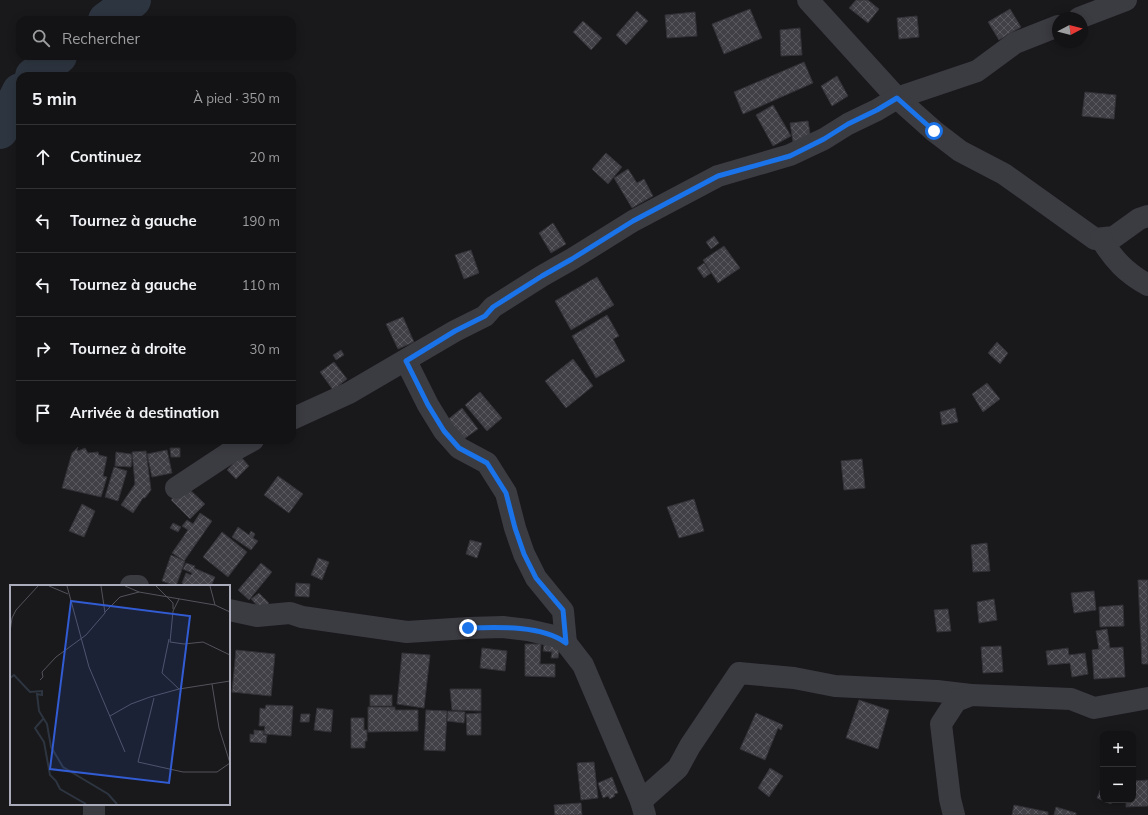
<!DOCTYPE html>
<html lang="fr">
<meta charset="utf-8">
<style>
body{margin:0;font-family:Mulish,sans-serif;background:#202022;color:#f1f3f6}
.controls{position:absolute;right:12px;bottom:12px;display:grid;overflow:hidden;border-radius:8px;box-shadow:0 2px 10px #0003}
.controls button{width:36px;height:36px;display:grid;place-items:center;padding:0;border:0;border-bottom:1px solid #323234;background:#131214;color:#f1f3f6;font:20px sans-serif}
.compass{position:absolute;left:1052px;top:12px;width:36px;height:36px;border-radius:50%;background:#131214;box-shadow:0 2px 10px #0003;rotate:83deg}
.stop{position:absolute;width:12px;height:12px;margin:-9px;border:3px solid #1a73e8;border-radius:50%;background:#fff}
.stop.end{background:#1a73e8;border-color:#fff;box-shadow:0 1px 4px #0008}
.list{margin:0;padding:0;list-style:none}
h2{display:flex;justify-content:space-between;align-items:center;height:52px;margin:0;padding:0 16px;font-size:17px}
h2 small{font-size:13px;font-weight:400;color:#9d9ea0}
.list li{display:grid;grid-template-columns:26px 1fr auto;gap:12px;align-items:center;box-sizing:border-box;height:64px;padding:0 16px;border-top:1px solid #323234}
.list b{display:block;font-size:15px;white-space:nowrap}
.list em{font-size:13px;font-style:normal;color:#9d9ea0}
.icon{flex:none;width:22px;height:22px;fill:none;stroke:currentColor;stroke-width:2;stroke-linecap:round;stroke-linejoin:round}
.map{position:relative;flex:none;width:1148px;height:815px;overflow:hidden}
.search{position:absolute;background:#131214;box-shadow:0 2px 10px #0003;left:16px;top:16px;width:280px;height:44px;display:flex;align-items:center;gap:10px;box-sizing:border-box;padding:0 14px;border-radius:12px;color:#9d9ea0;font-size:15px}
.panel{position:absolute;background:#131214;box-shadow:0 2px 10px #0003;left:16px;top:72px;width:280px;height:372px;border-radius:12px}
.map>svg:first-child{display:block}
</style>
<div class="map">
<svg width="1148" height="815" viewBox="0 0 1148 815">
<defs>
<pattern id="building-cross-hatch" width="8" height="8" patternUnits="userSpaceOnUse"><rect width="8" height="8" fill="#404046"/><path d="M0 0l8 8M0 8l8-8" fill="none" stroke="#59595f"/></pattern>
</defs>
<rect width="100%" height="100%" fill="#19181b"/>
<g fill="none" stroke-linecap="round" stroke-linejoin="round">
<g stroke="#2d3540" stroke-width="36">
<path d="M 106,20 L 133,0"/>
<path d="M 33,76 L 59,56"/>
<path d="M 0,131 L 20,91"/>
</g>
</g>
<g fill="url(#building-cross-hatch)" stroke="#333237">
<path d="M 856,0 L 868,0 L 879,9 L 868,23 L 849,8 Z"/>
<path d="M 750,9 L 762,38 L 724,54 L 712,24 Z"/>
<path d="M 1010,9 L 1021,27 L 999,40 L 988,22 Z"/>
<path d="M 637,11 L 648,21 L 626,45 L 616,35 Z"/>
<path d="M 695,12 L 697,36 L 667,38 L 665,15 Z"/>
<path d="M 917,16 L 919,37 L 899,39 L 897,18 Z"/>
<path d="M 583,21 L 602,38 L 591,50 L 573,32 Z"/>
<path d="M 800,28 L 802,55 L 781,56 L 780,30 Z"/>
<path d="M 804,62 L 813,83 L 743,114 L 734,92 Z"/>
<path d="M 837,76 L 848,96 L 832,106 L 821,86 Z"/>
<path d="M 1085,92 L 1116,95 L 1114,119 L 1082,116 Z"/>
<path d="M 773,105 L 791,136 L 773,146 L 756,115 Z"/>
<path d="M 808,121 L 811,140 L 793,142 L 790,123 Z"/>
<path d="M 606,153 L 622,167 L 608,184 L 592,169 Z"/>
<path d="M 628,169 L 637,183 L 644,179 L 653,196 L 632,208 L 614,178 Z"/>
<path d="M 553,223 L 566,244 L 551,253 L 539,233 Z"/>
<path d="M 714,236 L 719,243 L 711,249 L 706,242 Z"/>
<path d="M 724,246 L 740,268 L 718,283 L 703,260 Z"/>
<path d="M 471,250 L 479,273 L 464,279 L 455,255 Z"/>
<path d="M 704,263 L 711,273 L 704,278 L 697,268 Z"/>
<path d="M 597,277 L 614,305 L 571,330 L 555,301 Z"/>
<path d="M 607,315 L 619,336 L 613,339 L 625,361 L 596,378 L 572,336 Z"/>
<path d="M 403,317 L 414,342 L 398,349 L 386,324 Z"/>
<path d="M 997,342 L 1008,353 L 1000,364 L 988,353 Z"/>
<path d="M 341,350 L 344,355 L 336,360 L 333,355 Z"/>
<path d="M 573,359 L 593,386 L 566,408 L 545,381 Z"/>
<path d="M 334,362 L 347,379 L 333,390 L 320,372 Z"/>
<path d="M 987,383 L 1000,399 L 983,412 L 972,394 Z"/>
<path d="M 480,392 L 502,418 L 487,431 L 465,405 Z"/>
<path d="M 462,408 L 478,429 L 461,441 L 446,421 Z"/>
<path d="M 955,408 L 958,422 L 942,425 L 940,412 Z"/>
<path d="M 78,447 L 77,450 L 78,451 L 85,448 L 88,453 L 98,452 L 99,455 L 107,457 L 103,476 L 107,477 L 101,497 L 62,488 L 72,453 Z"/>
<path d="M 170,448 L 180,448 L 180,457 L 171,457 Z"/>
<path d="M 167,450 L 172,473 L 152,477 L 147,454 Z"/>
<path d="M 146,451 L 151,490 L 145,498 L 143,498 L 133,513 L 121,505 L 135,484 L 132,452 Z"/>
<path d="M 116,452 L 131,454 L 132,457 L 131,467 L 115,466 Z"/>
<path d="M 240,456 L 249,466 L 236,479 L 227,470 Z"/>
<path d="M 862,459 L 865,488 L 844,490 L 841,461 Z"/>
<path d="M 114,467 L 127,471 L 118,501 L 105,497 Z"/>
<path d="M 278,476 L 303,494 L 289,513 L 264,495 Z"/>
<path d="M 186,486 L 205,504 L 190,519 L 171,500 L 179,490 Z"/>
<path d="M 694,499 L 704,531 L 679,538 L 667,507 Z"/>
<path d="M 82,504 L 95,511 L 84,537 L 69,531 Z"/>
<path d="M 200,513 L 212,521 L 184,561 L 172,553 L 188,530 L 182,526 L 187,520 L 193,524 Z"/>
<path d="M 173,523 L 181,527 L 178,532 L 170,528 Z"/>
<path d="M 238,527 L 249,535 L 251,531 L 255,534 L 253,538 L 258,541 L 251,550 L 232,537 Z"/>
<path d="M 222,532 L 247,552 L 228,577 L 203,557 Z"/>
<path d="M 470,540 L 482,543 L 477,558 L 466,554 Z"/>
<path d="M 987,543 L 990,571 L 973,572 L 971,545 Z"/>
<path d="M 171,555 L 185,561 L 176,586 L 162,581 Z"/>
<path d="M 318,558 L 329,562 L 322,580 L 311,575 Z"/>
<path d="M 186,563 L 195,566 L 194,568 L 215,577 L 211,586 L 186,586 L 182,583 L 186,573 L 191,575 L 192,573 L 183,569 Z"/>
<path d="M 261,563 L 272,572 L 249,600 L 238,590 Z"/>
<path d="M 1138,580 L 1148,580 L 1148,664 L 1142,664 Z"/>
<path d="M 296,583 L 310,584 L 309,597 L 295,596 Z"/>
<path d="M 1094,591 L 1096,610 L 1074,613 L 1071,593 Z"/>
<path d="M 259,593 L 269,603 L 261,610 L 251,599 Z"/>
<path d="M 994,599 L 997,620 L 979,623 L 977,602 Z"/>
<path d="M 1123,605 L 1124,626 L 1100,627 L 1099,607 Z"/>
<path d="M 948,609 L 951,631 L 937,632 L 934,610 Z"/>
<path d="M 1107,629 L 1110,648 L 1123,647 L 1125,677 L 1094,679 L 1092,650 L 1099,649 L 1096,631 Z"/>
<path d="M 525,644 L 541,644 L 540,664 L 555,664 L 555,677 L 525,676 Z"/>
<path d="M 544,644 L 560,645 L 558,658 L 551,658 L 552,652 L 543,651 Z"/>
<path d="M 1001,646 L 1003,672 L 983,673 L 981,647 Z"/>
<path d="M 482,648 L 507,651 L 505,671 L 480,668 Z"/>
<path d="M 1068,648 L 1069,655 L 1085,653 L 1088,674 L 1072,677 L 1070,663 L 1048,665 L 1046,651 Z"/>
<path d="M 236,650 L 275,654 L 271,696 L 232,692 Z"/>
<path d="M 402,653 L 430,655 L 424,708 L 397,704 Z"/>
<path d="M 450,689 L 481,689 L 481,711 L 452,710 Z"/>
<rect x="370" y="695" width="22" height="11"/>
<path d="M 859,700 L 889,710 L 878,749 L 846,738 Z"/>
<path d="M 266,705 L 293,706 L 291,736 L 264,734 L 265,726 L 259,726 L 260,708 L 265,709 Z"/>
<path d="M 368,707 L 395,707 L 395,710 L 418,710 L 418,731 L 368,732 Z"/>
<path d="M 317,708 L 333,710 L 331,732 L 314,730 Z"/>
<path d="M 426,710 L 447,711 L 445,751 L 424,750 Z"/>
<path d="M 448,711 L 465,712 L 464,723 L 447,721 Z"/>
<path d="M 481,713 L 481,735 L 467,735 L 466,714 Z"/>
<path d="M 756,713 L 783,725 L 781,730 L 778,728 L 765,760 L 740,749 Z"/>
<path d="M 301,714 L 310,714 L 309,722 L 300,722 Z"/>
<path d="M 351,718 L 364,718 L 364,730 L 367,730 L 367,741 L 365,741 L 365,748 L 351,748 Z"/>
<path d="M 254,730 L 264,731 L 263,735 L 267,735 L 266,743 L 250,742 L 250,734 L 254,735 Z"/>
<path d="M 594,762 L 598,798 L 581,800 L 577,763 Z"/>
<path d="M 770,768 L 783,776 L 769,797 L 758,788 Z"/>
<path d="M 612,777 L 618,793 L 614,794 L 615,796 L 610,799 L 608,796 L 603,798 L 598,783 Z"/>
<path d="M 1148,780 L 1148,806 L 1126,807 L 1126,800 L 1133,800 L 1133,781 Z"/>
<path d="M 1103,783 L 1103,800 L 1112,800 L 1111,804 L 1097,798 Z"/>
<path d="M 581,803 L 582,815 L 555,815 L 554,805 Z"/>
<path d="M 1014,805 L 1048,812 L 1048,815 L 1012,815 Z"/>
<path d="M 1056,807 L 1076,813 L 1076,815 L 1054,815 Z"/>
</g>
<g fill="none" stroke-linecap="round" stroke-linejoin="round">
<g stroke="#3b3b42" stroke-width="22">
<path d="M 808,0 L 897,98 L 934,131 L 960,151 L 1004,174 L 1095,239 L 1114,237 L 1139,219 L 1148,216"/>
<path d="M 1079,18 L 1126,0"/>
<path d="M 1101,239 C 1114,260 1126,273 1148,285"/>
<path d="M 406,361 L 428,405 L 444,431 L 459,448 L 487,463 L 506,493 L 515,528 L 524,554 L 536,578 L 563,611 L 566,643"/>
<path d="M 292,419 L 349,393 L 455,331 L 485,316 L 493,307 L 542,276 L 572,259 L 633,221 L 718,176 L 790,155 L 824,139 L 848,124 L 877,110 L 897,98 L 977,71 L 1015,43 L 1058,26"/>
<path d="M 176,488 L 229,453 L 253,440"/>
<path d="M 131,586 L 138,586"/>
<path d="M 229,610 L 257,616 L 290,613 L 302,617 L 407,632 L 468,628 L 503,627 L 528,630 L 558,637 L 566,643 L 583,665 L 641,801 L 645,815"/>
<path d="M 641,801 L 678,768 L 690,746 L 739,673 L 794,678 L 835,686 L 937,691 L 971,695"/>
<path d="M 94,815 L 94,804"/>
<path d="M 954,815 L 950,799 L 941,724 L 956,701 L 971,695 L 1071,699 L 1094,708 L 1148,698"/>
</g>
</g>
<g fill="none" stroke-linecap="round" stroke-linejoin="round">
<path stroke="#1a73e8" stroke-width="5" d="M 468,628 C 497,627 542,625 566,643 L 563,610 L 536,578 L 524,554 L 515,528 L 506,493 L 487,463 L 459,448 L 444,431 L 428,405 L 406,361 L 455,331 L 485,316 L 493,307 L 542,276 L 572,259 L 633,221 L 718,176 L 790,156 L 824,139 L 848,124 L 877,110 L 897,98 L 934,131"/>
</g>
<g transform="translate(10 585)">
<rect width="220" height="220" fill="#19181b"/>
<path fill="none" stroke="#2d3540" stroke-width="2" d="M 0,93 L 4,90 L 20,107 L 32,106 L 32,110 L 27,109 L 29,126 L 37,139 L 41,162 L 53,182 L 98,209 L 107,219M 33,134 L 25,143 L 34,157 L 40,190 L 46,196 L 50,204 L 76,219"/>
<path fill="none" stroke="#53535b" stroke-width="1" d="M 39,1 L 58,9M 57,1 L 79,82 L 115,167M 115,1 L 129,7 L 205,20 L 220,27M 146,1 L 163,18 L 163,24M 200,1 L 205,20M 169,14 L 163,26 L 160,57 L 174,59 L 193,57 L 220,70M 95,27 L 110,12 L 129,7M 0,47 L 2,33 L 6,25 L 28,1M 159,54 L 152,88 L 169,104M 30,95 L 33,92 L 32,87 L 46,72 L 76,50 L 95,28 L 91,1M 144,113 L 128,177 L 173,187 L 207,187 L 220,178 L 209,143 L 202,99M 100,131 L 121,119 L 140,112 L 169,104 L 220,96"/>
<path fill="#325cd4" fill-opacity="0.15" stroke="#325cd4" stroke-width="2" d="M 61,16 L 180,31 L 159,198 L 40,184 Z"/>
<rect width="220" height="220" fill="none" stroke="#aaacbc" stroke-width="2"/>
</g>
</svg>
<div class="controls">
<button>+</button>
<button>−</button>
</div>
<svg class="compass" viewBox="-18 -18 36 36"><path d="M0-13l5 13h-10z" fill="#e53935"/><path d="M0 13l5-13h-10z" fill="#9d9ea0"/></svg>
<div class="stop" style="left:934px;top:131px"></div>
<div class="stop end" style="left:468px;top:628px"></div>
<div class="search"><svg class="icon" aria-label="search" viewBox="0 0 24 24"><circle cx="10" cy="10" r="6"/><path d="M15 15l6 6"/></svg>Rechercher</div>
<section class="panel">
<h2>5 min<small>À pied · 350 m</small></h2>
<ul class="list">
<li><svg class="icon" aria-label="ahead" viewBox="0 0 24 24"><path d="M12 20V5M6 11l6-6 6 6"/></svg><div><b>Continuez</b></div><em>20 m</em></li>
<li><svg class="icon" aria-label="left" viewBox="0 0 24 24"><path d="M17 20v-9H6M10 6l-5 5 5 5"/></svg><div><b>Tournez à gauche</b></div><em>190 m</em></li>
<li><svg class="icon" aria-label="left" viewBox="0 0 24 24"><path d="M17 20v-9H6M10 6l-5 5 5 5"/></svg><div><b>Tournez à gauche</b></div><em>110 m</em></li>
<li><svg class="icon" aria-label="right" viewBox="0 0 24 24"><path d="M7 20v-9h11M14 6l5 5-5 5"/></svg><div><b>Tournez à droite</b></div><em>30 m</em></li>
<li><svg class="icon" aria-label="arrive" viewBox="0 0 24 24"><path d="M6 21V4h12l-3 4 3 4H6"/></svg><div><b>Arrivée à destination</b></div></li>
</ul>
</section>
</div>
